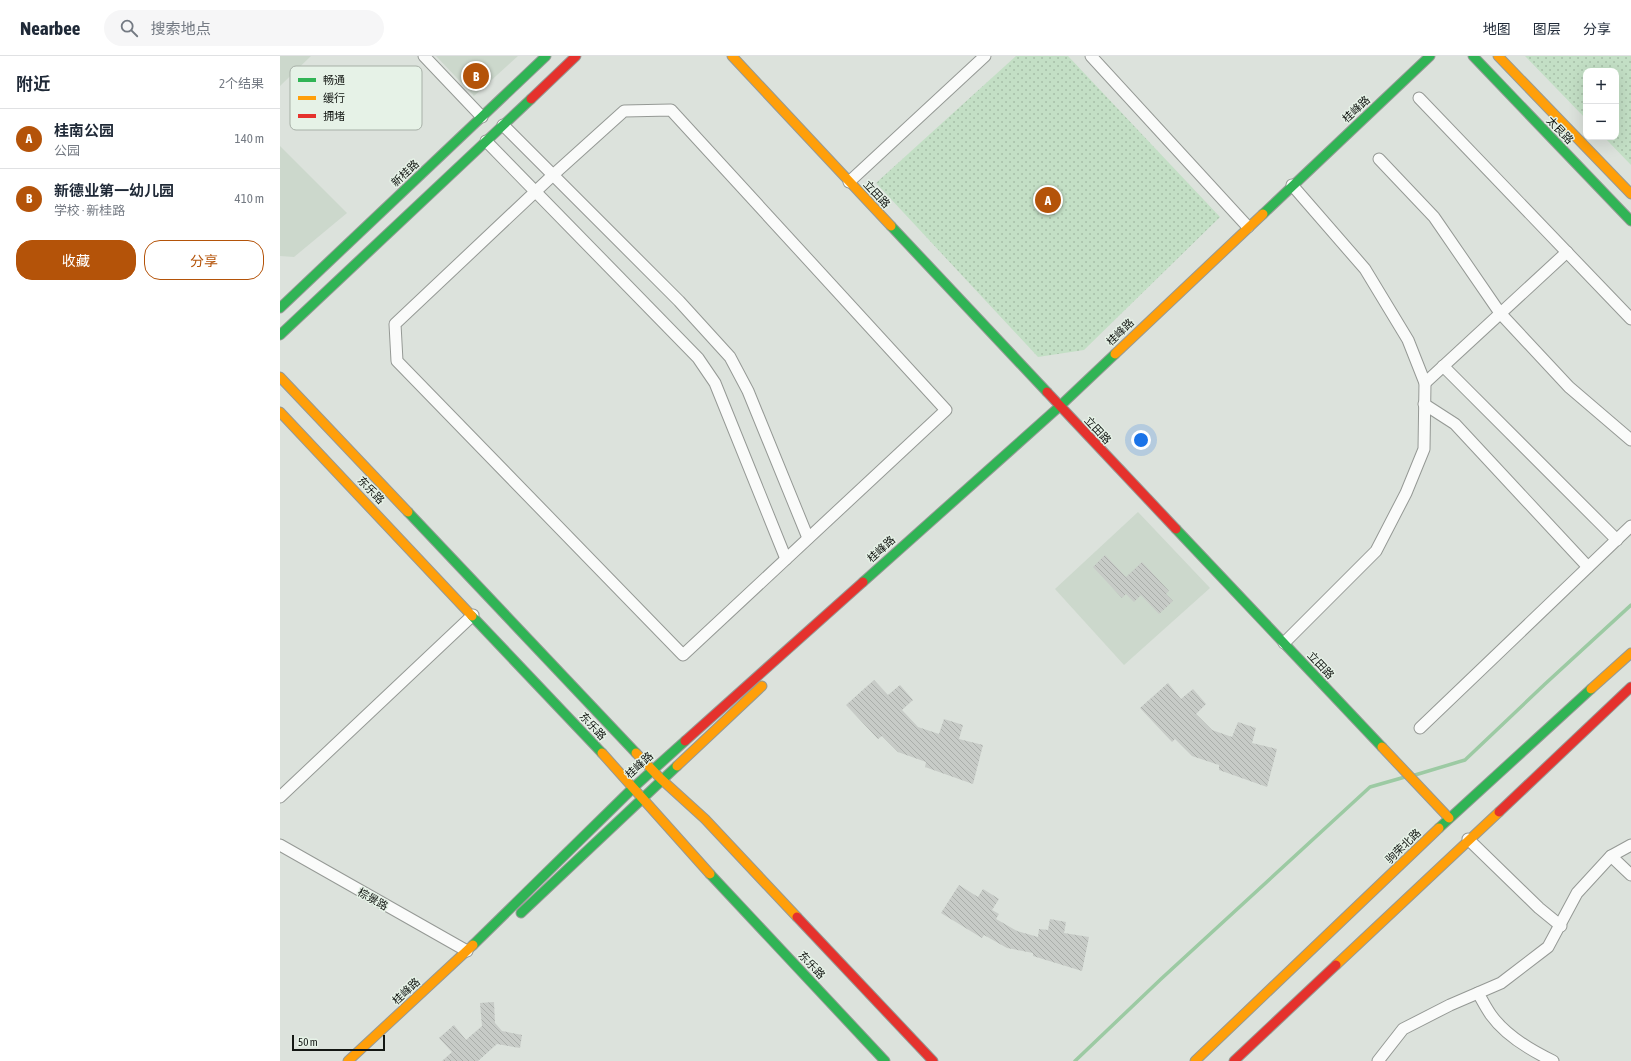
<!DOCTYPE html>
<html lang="zh">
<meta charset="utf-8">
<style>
body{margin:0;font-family:"Asap Condensed","Noto Sans SC",sans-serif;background:#f6f6f7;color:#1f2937}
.controls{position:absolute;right:12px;top:12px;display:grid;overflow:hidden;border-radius:8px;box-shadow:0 4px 16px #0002}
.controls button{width:36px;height:36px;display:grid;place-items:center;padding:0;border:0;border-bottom:1px solid #e0e1e3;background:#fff;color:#1f2937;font:20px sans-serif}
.scale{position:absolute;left:12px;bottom:10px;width:93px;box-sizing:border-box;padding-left:4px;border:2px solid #131713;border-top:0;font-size:11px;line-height:14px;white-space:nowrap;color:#131713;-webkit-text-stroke:3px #e6f2e7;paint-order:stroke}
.you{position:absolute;left:861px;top:384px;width:14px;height:14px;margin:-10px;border:3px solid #fff;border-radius:50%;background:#1a73e8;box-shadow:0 0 0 6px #1a73e833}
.badge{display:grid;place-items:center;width:26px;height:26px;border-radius:50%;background:#b45309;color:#fff;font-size:13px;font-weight:700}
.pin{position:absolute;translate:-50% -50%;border:2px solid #fff;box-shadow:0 1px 4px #0006}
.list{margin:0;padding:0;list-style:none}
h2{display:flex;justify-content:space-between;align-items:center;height:52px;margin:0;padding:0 16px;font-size:17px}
h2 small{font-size:13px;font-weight:400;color:#747a83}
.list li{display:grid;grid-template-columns:26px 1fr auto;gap:12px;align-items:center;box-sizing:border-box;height:60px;padding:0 16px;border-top:1px solid #e0e1e3}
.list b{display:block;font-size:15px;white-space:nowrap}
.list p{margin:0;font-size:13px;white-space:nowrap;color:#747a83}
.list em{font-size:13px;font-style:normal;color:#747a83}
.actions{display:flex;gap:8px;padding:12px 16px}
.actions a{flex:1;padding:9px 0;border:1px solid #b45309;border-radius:16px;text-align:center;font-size:14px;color:#b45309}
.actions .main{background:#b45309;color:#fff}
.icon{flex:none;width:22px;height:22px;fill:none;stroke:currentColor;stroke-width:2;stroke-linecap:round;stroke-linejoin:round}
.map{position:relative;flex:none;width:1351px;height:1005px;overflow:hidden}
header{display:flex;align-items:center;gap:24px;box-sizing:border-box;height:56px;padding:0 20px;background:#fff;border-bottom:1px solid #e0e1e3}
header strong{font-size:19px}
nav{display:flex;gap:22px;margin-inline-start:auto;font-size:14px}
.search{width:280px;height:36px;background:#f6f6f7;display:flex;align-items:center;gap:10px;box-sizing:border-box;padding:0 14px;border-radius:22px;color:#747a83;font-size:15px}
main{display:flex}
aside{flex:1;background:#fff}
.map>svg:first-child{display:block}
</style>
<header>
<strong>Nearbee</strong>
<div class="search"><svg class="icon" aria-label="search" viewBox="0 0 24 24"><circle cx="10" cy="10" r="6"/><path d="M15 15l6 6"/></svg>搜索地点</div>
<nav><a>地图</a><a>图层</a><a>分享</a></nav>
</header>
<main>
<aside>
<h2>附近<small>2个结果</small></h2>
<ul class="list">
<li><span class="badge">A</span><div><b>桂南公园</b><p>公园</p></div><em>140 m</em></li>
<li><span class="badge">B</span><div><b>新德业第一幼儿园</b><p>学校 · 新桂路</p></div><em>410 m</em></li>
</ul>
<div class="actions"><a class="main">收藏</a><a>分享</a></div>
</aside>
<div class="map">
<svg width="1351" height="1005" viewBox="0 0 1351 1005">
<defs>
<pattern id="park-dots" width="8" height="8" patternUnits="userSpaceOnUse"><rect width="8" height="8" fill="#c3dfc5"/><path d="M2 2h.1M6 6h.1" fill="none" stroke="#a7bfa8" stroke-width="1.8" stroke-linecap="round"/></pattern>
<pattern id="building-back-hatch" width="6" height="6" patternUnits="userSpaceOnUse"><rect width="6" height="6" fill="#c7cbc7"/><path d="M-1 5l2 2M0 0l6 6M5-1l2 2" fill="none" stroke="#aaaeaa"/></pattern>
</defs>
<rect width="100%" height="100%" fill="#dce2dc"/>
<g fill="#ccd8cc">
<path d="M 0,0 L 31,0 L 0,30 Z"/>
<path d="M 156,0 L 238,0 L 194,40 Z"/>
<path d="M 0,90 L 67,157 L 14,201 L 0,200 Z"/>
<path d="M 858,456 L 930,532 L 844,609 L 775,533 Z"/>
</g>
<g fill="url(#park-dots)">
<path d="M 736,0 L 788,0 L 940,161 L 804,294 L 758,301 L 596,127 Z"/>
<path d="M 1245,0 L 1351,0 L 1351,109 L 1324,81 L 1336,81 L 1336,15 L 1306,15 L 1306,63 Z"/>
</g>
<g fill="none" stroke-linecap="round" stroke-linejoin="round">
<g stroke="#9ccaa3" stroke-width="3.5">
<path d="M 1135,719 L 1185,704 L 1265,628 L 1351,549"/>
<path d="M 795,1005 L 881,923 L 1090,731 L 1125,721"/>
</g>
</g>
<g fill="url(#building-back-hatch)">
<path d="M 825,499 L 846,521 L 862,506 L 889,535 L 886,538 L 893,545 L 879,558 L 861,539 L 854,546 L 846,538 L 842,542 L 813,511 Z"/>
<path d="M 594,624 L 608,639 L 620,629 L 633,644 L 622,654 L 638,671 L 659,678 L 664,663 L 683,669 L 679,683 L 703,689 L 693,728 L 645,711 L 646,706 L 618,696 L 602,680 L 598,683 L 566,649 Z"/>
<path d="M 888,627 L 901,643 L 913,633 L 926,648 L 916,658 L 932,674 L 952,681 L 958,666 L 976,672 L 972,687 L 997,693 L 987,731 L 939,714 L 939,709 L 912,700 L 895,683 L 892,686 L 860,652 Z"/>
<path d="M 679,829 L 698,841 L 703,833 L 719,843 L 712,854 L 719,858 L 716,863 L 737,875 L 758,881 L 759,873 L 768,874 L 770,863 L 786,866 L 784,877 L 809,881 L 802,915 L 753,900 L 753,897 L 727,892 L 704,879 L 702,882 L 661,857 Z"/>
<path d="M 214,946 L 215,967 L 222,975 L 242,979 L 240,992 L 217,988 L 198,1005 L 162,1005 L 172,996 L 159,982 L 174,969 L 186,984 L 202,970 L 200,947 Z"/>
</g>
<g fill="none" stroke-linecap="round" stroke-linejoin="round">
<g stroke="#959995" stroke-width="13">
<g id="street">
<path d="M 144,0 L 202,61"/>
<path d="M 811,0 L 968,171"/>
<path d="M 1139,42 L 1351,263"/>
<path d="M 391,54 L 666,354 L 403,599 L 117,305 L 115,268 L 273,119 L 344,55 Z"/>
<path d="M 223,69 L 399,245 L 450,301 L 468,335 L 528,482"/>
<path d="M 206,85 L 418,302 L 435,327 L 506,503"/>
<path d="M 1099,103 L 1154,161 L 1220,257 L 1289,331 L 1351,384"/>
<path d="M 569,126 L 705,0"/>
<path d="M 1163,310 L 1337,484"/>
<path d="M 1145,327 L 1287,196"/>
<path d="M 1144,348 L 1175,368 L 1308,511"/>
<path d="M 1004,587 L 1096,495 L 1126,437 L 1144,393 L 1145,327 L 1128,284 L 1085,213 L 1012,129"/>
<path d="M 1140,672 L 1351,470"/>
<path d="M 0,741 L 193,559"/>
<path d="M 1188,783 L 1259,852 L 1281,870"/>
<path d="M 0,789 L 187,895"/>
<path d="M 1331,800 L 1351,819"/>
<path d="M 1198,937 C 1202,944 1206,952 1211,959 C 1226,980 1250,994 1273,1005"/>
<path d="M 1098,1005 L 1123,973 L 1170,949 L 1221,927 L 1268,891 L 1297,837 L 1331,800 L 1351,789"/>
</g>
</g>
<g stroke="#959995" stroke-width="11">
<g id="fast">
<path d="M 1193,0 L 1351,165"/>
<path d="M 983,158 L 1150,0"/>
<path d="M 611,170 L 767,336"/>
<path d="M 0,252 L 266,0"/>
<path d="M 0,279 L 251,43"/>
<path d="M 128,456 L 356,697"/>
<path d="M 896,473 L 1102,691"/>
<path d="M 583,526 L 780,350 L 835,298"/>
<path d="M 192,560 L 322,697"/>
<path d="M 1159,772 L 1311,633"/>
<path d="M 430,818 L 605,1005"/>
<path d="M 241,857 L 397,710"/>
<path d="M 193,889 L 354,731 L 405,685"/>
</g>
</g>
<g stroke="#959995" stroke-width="11">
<g id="slow">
<path d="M 452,0 L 611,170"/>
<path d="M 1218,0 L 1351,138"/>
<path d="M 835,298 L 983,158"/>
<path d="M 0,321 L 128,456"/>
<path d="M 0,356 L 192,560"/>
<path d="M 1311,633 L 1351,597"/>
<path d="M 1102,691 L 1169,762"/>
<path d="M 322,697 L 430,818"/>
<path d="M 356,697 L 381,723 L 425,763 L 517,861"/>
<path d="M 397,710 L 482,630"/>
<path d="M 1056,909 L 1219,756"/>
<path d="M 68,1005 L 193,889"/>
<path d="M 915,1005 L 1159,772"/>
</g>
</g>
<g stroke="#959995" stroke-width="11">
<g id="jam">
<path d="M 251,43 L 296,0"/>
<path d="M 767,336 L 896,473"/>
<path d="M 405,685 L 583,526"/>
<path d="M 1219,756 L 1351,631"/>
<path d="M 517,861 L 653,1005"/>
<path d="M 954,1005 L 1056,909"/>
</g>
</g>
<use href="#street" stroke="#fafbfa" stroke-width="11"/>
<use href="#fast" stroke="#30b455" stroke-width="9"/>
<use href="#slow" stroke="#ff9f0a" stroke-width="9"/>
<use href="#jam" stroke="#e5322d" stroke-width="9"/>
</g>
<g text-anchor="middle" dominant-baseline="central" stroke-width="3" stroke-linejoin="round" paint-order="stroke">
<g font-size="11" fill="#131713" stroke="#e6f2e7">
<text transform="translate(1076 53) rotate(-43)">桂峰路</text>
<text transform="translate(1280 74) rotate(46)">太艮路</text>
<text transform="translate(125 117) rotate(-43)">新桂路</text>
<text transform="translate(597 138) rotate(47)">立田路</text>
<text transform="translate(840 276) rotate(-44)">桂峰路</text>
<text transform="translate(818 374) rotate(47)">立田路</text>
<text transform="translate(91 434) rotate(46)">东乐路</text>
<text transform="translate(601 493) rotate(-42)">桂峰路</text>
<text transform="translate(1041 609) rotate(47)">立田路</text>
<text transform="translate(313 670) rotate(47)">东乐路</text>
<text transform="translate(359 709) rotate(-42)">桂峰路</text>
<text transform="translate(1123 790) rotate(-44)">驹荣北路</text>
<text transform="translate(93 843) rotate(29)">棕景路</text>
<text transform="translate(532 909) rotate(47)">东乐路</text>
<text transform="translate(126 935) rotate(-43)">桂峰路</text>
</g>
</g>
<rect x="10" y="10" width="132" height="64" rx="6" fill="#e6f2e7" stroke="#a7b0a7" stroke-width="1"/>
<rect x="18" y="22" width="18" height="4" fill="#30b455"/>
<rect x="18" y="40" width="18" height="4" fill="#ff9f0a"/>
<rect x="18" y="58" width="18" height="4" fill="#e5322d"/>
<g font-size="11" fill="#131713">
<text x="43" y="28">畅通</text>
<text x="43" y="46">缓行</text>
<text x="43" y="64">拥堵</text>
</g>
</svg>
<div class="controls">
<button>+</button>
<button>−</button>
</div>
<div class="scale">50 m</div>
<div class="you"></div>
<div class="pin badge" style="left:768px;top:144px">A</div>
<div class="pin badge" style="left:196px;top:20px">B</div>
</div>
</main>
